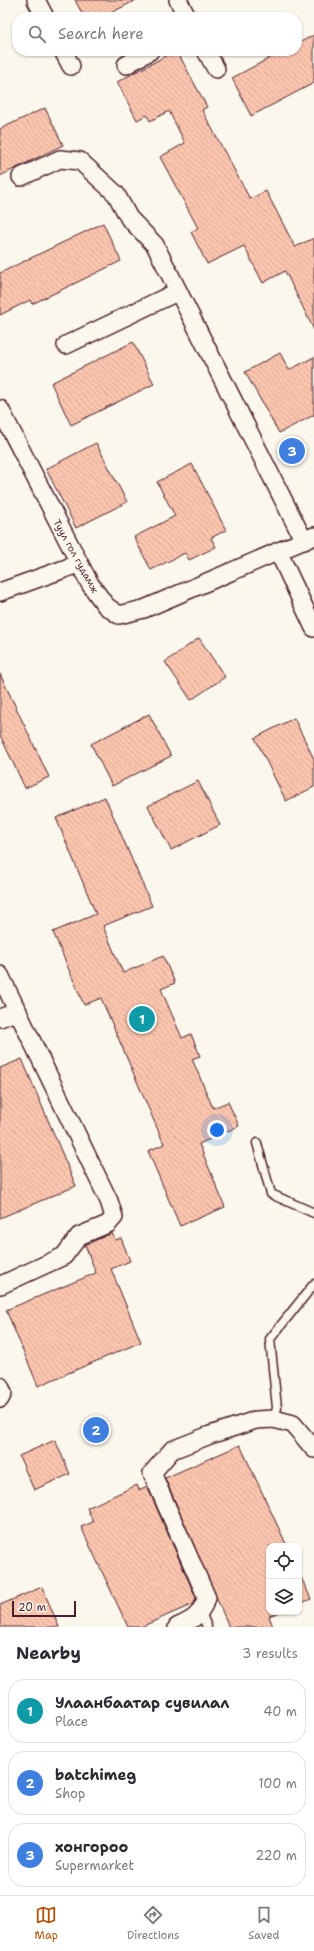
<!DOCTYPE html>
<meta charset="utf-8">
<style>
body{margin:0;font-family:"Shantell Sans",sans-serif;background:#f2f2f3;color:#2b2b33}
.controls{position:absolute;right:12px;bottom:12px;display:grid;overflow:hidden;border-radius:8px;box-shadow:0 1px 3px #0004}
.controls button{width:36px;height:36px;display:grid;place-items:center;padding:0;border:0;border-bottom:1px solid #e1e1e2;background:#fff;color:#2b2b33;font:20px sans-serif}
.scale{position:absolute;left:12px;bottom:10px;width:64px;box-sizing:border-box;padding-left:4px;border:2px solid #4a1f2b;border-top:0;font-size:11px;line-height:14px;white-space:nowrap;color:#4a1f2b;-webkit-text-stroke:3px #fbf7ec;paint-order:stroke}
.you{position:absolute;left:217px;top:1130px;width:14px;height:14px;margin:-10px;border:3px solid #fff;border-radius:50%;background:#1a73e8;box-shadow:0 0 0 6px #1a73e833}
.badge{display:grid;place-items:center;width:26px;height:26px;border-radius:50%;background:#b45309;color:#fff;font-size:13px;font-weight:700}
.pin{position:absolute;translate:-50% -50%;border:2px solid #fff;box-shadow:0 1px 4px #0006}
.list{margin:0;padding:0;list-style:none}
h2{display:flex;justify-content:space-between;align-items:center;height:52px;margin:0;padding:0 16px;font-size:17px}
h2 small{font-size:13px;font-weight:400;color:#7c7c81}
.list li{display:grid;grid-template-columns:26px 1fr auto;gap:12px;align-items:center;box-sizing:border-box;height:64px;margin:0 8px 8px;padding:0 8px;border:1px solid #e1e1e2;border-radius:16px}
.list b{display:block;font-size:15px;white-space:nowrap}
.list p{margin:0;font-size:13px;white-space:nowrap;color:#7c7c81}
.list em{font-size:13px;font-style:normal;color:#7c7c81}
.icon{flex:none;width:22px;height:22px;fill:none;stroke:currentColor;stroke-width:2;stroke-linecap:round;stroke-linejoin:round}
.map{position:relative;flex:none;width:314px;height:1627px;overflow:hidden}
.search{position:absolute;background:#fff;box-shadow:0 1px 3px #0004;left:12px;right:12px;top:12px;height:44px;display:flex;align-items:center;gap:10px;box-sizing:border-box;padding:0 14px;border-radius:16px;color:#7c7c81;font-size:15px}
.sheet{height:268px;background:#fff}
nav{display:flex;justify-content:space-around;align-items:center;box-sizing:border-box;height:56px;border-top:1px solid #e1e1e2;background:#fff;font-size:11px;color:#7c7c81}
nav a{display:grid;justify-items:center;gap:2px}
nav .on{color:#b45309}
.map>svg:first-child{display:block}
</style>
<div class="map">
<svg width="314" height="1627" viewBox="0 0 314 1627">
<defs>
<pattern id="building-back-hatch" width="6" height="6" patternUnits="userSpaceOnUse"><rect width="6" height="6" fill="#fbc5ae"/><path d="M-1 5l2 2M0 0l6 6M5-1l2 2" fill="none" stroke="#d9a996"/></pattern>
</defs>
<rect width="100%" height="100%" fill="#fbf7ec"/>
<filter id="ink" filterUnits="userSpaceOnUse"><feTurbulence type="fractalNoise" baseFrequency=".025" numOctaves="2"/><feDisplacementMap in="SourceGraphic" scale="8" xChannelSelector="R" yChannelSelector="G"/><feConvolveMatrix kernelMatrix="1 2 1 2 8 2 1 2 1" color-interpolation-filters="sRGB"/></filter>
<g filter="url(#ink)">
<g fill="url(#building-back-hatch)" stroke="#4a1f2b">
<path d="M 75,0 L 136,0 L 103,17 L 84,17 Z"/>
<path d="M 314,35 L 314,83 L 251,116 L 232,78 L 283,51 L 297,51 L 297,44 Z"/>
<path d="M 175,51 L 177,51 L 207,107 L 202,110 L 250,199 L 266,191 L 295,247 L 314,238 L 314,330 L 285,271 L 263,283 L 244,246 L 207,264 L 191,232 L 198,228 L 160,157 L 185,143 L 169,111 L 150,121 L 147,115 L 137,120 L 117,82 Z"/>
<path d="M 45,108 L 63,145 L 0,176 L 0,129 Z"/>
<path d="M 103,223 L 121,261 L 32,304 L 30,300 L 0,315 L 0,273 Z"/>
<path d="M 133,342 L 154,384 L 71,425 L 51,383 Z"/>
<path d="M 280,353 L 289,370 L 314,357 L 314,415 L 279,433 L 245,372 Z"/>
<path d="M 96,443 L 127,502 L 76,528 L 46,469 Z"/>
<path d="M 192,464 L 226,530 L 211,538 L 216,547 L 189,560 L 185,553 L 151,570 L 134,537 L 175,516 L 157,482 Z"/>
<path d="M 199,638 L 225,677 L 191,700 L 165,662 Z"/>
<path d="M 0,674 L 49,777 L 25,788 L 0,735 Z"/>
<path d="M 149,714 L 171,756 L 112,786 L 91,744 Z"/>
<path d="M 294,718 L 314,759 L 314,787 L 286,801 L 255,738 Z"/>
<path d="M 198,781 L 220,825 L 171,850 L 148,806 Z"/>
<path d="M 105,797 L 152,906 L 103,926 L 123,973 L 163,956 L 175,983 L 161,989 L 182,1038 L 191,1034 L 200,1056 L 192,1059 L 213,1108 L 228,1102 L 239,1126 L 199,1144 L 225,1207 L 180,1226 L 148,1151 L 164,1144 L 101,998 L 84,1005 L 53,932 L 96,914 L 56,818 Z"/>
<path d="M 22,1059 L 76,1186 L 0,1218 L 0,1068 Z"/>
<path d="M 112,1233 L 115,1240 L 121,1238 L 130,1261 L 111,1269 L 141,1342 L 38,1386 L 6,1310 L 96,1273 L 85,1245 Z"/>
<path d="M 55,1440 L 70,1474 L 34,1490 L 19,1456 Z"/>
<path d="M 240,1445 L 287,1546 L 269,1546 L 269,1612 L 280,1612 L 269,1616 L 273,1627 L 229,1627 L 165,1478 Z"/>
<path d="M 137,1485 L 139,1490 L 147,1486 L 196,1598 L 193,1604 L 141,1627 L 128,1627 L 81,1527 L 93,1522 L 87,1508 Z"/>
<path d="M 299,1573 L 311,1599 L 299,1604 Z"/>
<path d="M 42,1587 L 59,1627 L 0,1627 L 0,1605 Z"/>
</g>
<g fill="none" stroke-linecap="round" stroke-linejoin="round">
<g stroke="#4a1f2b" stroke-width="11">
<g id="service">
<path d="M 257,1143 L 271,1194 L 314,1213"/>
<path d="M 274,1419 L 277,1408 L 270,1339 L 314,1284"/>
<path d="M 201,1612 L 207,1627"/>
</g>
</g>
<g stroke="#4a1f2b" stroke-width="20">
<g id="minor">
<path d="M 36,0 L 45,17"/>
<path d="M 178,0 L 187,17"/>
<path d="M 63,51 L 71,66"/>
<path d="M 206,51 L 216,69"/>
<path d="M 126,65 L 150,51"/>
<path d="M 21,177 L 60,159 L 80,161 L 116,194 L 129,218 L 155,245 L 304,541"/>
<path d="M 66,345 L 177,292"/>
<path d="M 0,409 L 90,584 L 106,606 L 119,615 L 144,609 L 314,536"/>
<path d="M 278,551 L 314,628"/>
<path d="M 0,592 L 78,564"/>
<path d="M 0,975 L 109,1201 L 114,1217 L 108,1224 L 79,1236 L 64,1256 L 1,1285"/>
<path d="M 0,1018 L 18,1011"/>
<path d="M 0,1386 L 3,1393 L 0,1399"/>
<path d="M 177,1627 C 195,1619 199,1616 207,1598 L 152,1473 L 172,1450 L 210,1435 L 256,1420 L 274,1419 L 293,1424 L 314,1449"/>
</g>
</g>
<use href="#service" stroke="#fbf7ec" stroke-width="8"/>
<use href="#minor" stroke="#fbf7ec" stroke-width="17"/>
</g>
</g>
<g text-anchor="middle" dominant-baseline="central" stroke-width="3.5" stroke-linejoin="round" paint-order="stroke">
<g font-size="10" fill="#4a1f2b" stroke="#fbf7ec">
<text transform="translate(76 556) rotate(61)">Туул гол гудамж</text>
</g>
</g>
</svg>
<div class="controls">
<button><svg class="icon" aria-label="locate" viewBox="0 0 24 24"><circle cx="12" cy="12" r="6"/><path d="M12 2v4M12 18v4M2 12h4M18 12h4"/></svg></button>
<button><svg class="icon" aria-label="layers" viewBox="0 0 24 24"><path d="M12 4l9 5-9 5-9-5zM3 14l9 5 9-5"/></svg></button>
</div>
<div class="scale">20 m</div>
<div class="you"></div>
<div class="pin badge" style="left:142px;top:1019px;background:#0f9aa8">1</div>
<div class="pin badge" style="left:96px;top:1430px;background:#3f7fe0">2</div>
<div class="pin badge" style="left:292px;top:451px;background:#3f7fe0">3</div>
<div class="search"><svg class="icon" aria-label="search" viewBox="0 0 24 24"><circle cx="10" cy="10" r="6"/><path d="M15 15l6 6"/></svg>Search here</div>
</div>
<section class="sheet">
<h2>Nearby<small>3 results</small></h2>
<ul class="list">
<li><span class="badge" style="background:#0f9aa8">1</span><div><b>Улаанбаатар сувилал</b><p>Place</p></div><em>40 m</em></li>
<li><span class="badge" style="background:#3f7fe0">2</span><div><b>batchimeg</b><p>Shop</p></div><em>100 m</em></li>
<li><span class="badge" style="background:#3f7fe0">3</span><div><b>хонгороо</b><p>Supermarket</p></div><em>220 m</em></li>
</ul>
</section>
<nav>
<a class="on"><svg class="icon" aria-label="map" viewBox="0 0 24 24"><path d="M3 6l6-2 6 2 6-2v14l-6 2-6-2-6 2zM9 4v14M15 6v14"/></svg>Map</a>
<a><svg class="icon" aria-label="directions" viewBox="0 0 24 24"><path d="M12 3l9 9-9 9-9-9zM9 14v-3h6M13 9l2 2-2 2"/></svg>Directions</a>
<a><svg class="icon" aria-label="saved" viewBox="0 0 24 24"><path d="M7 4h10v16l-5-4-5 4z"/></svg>Saved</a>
</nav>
